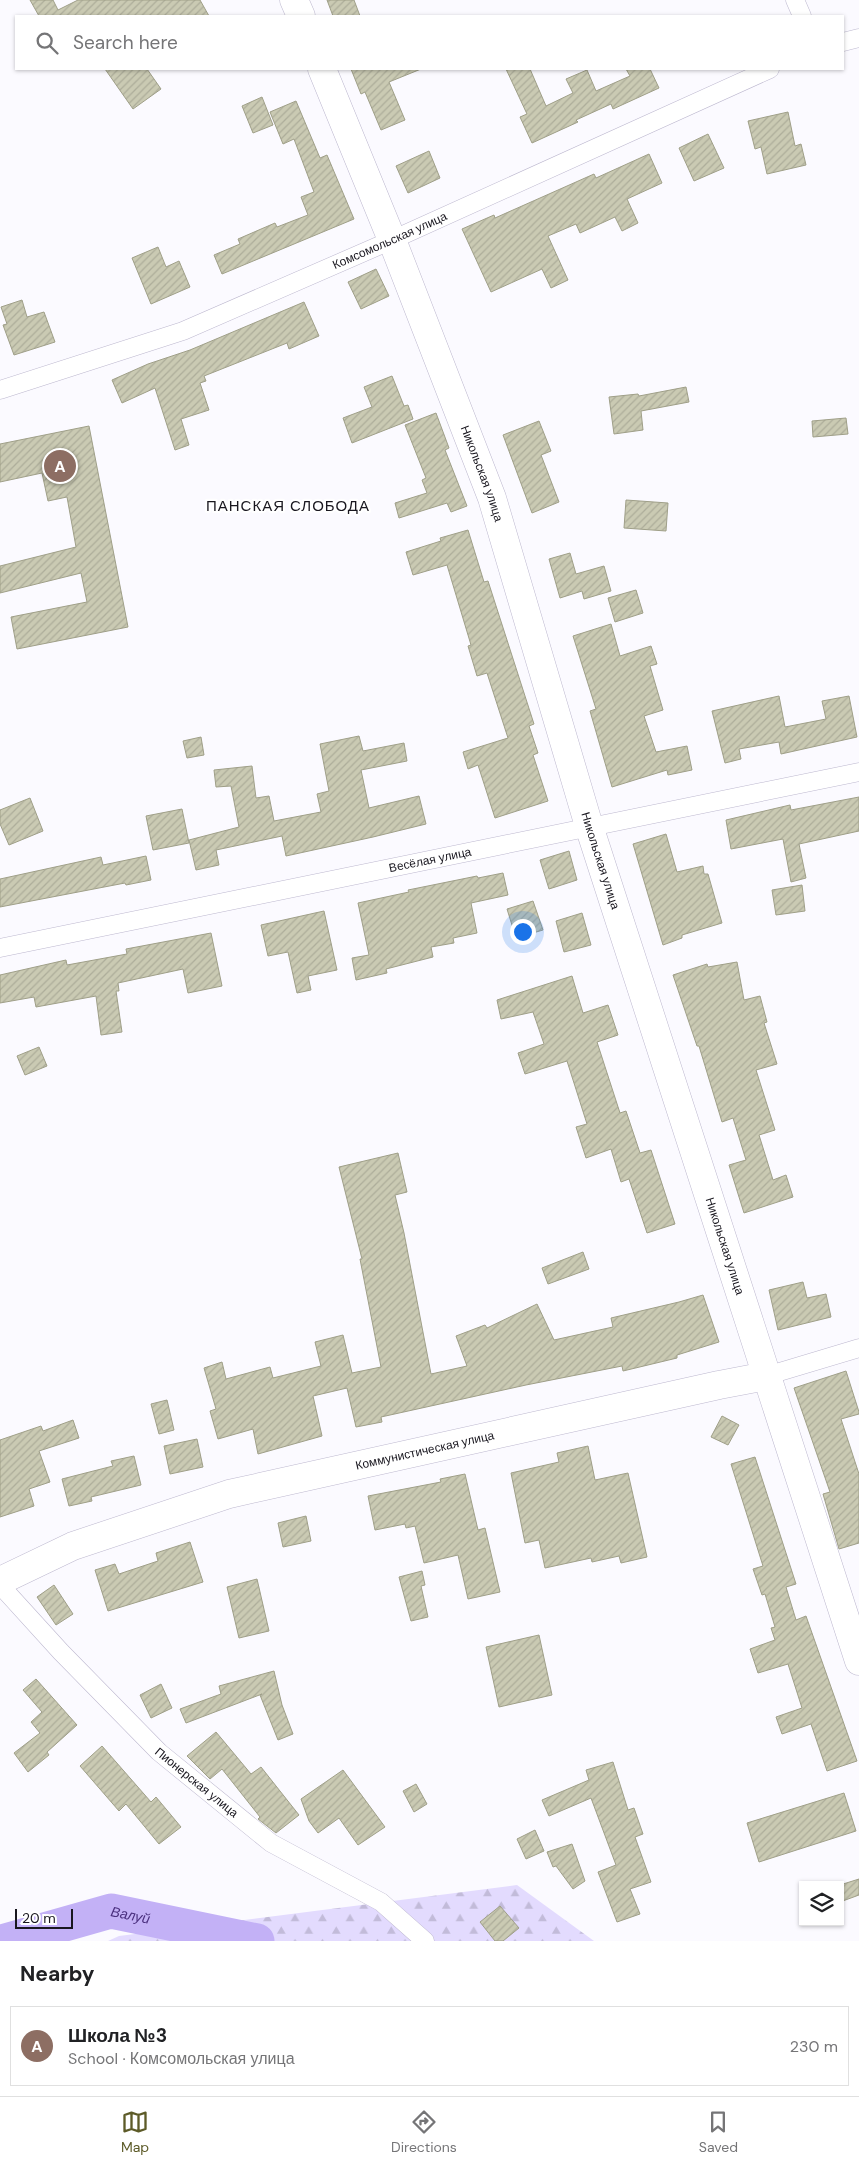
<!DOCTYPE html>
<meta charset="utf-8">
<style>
body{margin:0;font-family:"DM Sans",sans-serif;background:#f6f6f6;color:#202124}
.controls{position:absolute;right:15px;bottom:15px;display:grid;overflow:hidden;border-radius:0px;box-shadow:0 1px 4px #0004}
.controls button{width:45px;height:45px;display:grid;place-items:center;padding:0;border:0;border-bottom:1px solid #e0e0e0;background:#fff;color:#202124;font:25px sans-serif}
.scale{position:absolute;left:15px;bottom:12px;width:58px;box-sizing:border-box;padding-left:5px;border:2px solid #19171f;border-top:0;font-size:14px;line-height:18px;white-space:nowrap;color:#19171f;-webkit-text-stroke:4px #fff;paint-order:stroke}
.you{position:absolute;left:522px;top:931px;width:18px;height:18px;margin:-12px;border:4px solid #fff;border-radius:50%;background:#1a73e8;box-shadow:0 0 0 8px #1a73e833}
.badge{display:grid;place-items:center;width:32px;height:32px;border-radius:50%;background:#5d5b28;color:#fff;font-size:16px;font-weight:700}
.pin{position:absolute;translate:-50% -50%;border:2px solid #fff;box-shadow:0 1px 5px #0006}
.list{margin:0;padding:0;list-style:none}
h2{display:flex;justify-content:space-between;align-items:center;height:65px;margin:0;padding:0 20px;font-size:21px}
h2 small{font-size:16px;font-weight:400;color:#757577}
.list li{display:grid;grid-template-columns:32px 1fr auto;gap:15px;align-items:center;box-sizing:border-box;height:80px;margin:0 10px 10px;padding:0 10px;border:1px solid #e0e0e0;border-radius:0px}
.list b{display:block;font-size:19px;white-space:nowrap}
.list p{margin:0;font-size:16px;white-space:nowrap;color:#757577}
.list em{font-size:16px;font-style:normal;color:#757577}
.icon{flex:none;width:28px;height:28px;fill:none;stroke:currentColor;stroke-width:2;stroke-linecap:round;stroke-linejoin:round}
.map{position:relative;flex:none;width:859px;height:1941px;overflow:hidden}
.search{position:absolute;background:#fff;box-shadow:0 1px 4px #0004;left:15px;right:15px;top:15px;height:55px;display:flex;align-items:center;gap:12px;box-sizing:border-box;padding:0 18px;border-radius:0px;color:#757577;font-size:19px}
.sheet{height:155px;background:#fff}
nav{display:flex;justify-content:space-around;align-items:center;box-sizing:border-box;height:70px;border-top:1px solid #e0e0e0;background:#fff;font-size:14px;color:#757577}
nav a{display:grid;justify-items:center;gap:2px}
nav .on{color:#5d5b28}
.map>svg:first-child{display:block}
</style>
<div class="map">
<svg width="859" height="1941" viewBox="0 0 859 1941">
<defs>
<pattern id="forest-firs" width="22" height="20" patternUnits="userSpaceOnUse" patternTransform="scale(1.25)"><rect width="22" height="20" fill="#e3dbfe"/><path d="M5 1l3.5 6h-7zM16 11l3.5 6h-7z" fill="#c2bbd9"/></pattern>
<pattern id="building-hatch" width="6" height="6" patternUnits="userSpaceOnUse" patternTransform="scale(1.25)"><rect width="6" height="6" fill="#cacab3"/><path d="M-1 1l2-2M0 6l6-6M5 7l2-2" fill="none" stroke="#adad9a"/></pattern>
</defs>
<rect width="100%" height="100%" fill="#fbfaff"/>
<path fill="url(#forest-firs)" d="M 517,1885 L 594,1941 L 108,1941 L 119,1936 Z"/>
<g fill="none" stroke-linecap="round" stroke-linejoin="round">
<path stroke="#c3b1f6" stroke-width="35" id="s1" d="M 5,1941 L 111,1911 L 257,1941"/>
</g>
<g fill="url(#building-hatch)" stroke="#9f9f88">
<path d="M 30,0 L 53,0 L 58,10 L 78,0 L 200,0 L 209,16 L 39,16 Z"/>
<path d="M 327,0 L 354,0 L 360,16 L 333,16 Z"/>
<path d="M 105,69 L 147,69 L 161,89 L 133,109 Z"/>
<path d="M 351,69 L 421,69 L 389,82 L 405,120 L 381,130 L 365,92 L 361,94 Z"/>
<path d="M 506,69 L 530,69 L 546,106 L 573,93 L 566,79 L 587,70 L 596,91 L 630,76 L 626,69 L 650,69 L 659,88 L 613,109 L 611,104 L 576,120 L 578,122 L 532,143 L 520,117 L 527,114 Z"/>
<path d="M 262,97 L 273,125 L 253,133 L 242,106 Z"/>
<path d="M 296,101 L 320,158 L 327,155 L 354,219 L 222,274 L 214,255 L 240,244 L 238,239 L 275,223 L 277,227 L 308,215 L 301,197 L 314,192 L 294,139 L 283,144 L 270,112 Z"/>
<path d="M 788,112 L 795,146 L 801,144 L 806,165 L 767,174 L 761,147 L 755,149 L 748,121 Z"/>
<path d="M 708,134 L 724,168 L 694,181 L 679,148 Z"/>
<path d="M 429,151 L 440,178 L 408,193 L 396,166 Z"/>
<path d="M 649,154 L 662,183 L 627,199 L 638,223 L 622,231 L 615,217 L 580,233 L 576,224 L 548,236 L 568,280 L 551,288 L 542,269 L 491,292 L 462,229 L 494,215 L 495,218 L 594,174 L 596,178 Z"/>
<path d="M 158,247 L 166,267 L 179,261 L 190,287 L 151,304 L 132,258 Z"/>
<path d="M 376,269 L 389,296 L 361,309 L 348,282 Z"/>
<path d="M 22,300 L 27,317 L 44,312 L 55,342 L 14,355 L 3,325 L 7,324 L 1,307 Z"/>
<path d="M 304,302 L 319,336 L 289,349 L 287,343 L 204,376 L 206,381 L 200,383 L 209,410 L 181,419 L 189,445 L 175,450 L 155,388 L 122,403 L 112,380 L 148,364 L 190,350 Z"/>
<path d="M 392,376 L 404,406 L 408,405 L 413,419 L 352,443 L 343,418 L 372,407 L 364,387 Z"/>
<path d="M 686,387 L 689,402 L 641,411 L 643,430 L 614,434 L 609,397 L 638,394 L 639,396 Z"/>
<path d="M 436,413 L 449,448 L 445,450 L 467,506 L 451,512 L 447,503 L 399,518 L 395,503 L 427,493 L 422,480 L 426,478 L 405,425 Z"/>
<path d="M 846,418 L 848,434 L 813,437 L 812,421 Z"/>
<path d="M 539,421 L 551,451 L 541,455 L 559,502 L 532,513 L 503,435 Z"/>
<path d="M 89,426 L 128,627 L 17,649 L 11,617 L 87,602 L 81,573 L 0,593 L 0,566 L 76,547 L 67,497 L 48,501 L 42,473 L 0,482 L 0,444 Z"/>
<path d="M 626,500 L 668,503 L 666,531 L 624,528 Z"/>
<path d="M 468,530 L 484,582 L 488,581 L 534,724 L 529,726 L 538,753 L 533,755 L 548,801 L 495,818 L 478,765 L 468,769 L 463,752 L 508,738 L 487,673 L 477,676 L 468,646 L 471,645 L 447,565 L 413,575 L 406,552 L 441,541 L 440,538 Z"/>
<path d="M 570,553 L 576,574 L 604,566 L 611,591 L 584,599 L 582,591 L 560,598 L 549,559 Z"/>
<path d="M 636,590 L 643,613 L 615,622 L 608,598 Z"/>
<path d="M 611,624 L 620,656 L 651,646 L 657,664 L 650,666 L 663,710 L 644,716 L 656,752 L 687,746 L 692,770 L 668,775 L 667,770 L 612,787 L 590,711 L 596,709 L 573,636 Z"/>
<path d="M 779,696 L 785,727 L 826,719 L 822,701 L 849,696 L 857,737 L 781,754 L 779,742 L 739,749 L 741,759 L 725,763 L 712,711 Z"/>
<path d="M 359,736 L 363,751 L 404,743 L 407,761 L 361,770 L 369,808 L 419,796 L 426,824 L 373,837 L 286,856 L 282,836 L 216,850 L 219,865 L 196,870 L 189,840 L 239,827 L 231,786 L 216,787 L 214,770 L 252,766 L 256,798 L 269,796 L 274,821 L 321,812 L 317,794 L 329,791 L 320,744 Z"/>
<path d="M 201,737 L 204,755 L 187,758 L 183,741 Z"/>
<path d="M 859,797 L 859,831 L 799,844 L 806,878 L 791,882 L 783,839 L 731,849 L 726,820 L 790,805 L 791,810 Z"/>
<path d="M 30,798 L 43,831 L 9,845 L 0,824 L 0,810 Z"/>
<path d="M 182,809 L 189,843 L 153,850 L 146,816 Z"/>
<path d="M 666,834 L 677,872 L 703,866 L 704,874 L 708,874 L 722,923 L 682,935 L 682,938 L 663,945 L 633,844 Z"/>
<path d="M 569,851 L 577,880 L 549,889 L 540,860 Z"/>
<path d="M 146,856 L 151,880 L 126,885 L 125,883 L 0,907 L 0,879 L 101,857 L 103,865 Z"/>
<path d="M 503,873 L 508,895 L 471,903 L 477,933 L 453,938 L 454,943 L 431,947 L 433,957 L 386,969 L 387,973 L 356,980 L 352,958 L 369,955 L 358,903 L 409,892 L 408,890 L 477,876 L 478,878 Z"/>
<path d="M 802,885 L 805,911 L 776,915 L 772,890 Z"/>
<path d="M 533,901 L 543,930 L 516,938 L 507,909 Z"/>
<path d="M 324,911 L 337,970 L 308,976 L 311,990 L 297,993 L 288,952 L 268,956 L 261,925 Z"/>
<path d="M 582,913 L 591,945 L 564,952 L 556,921 Z"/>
<path d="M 211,933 L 222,986 L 188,993 L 183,969 L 118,983 L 119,991 L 116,991 L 122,1032 L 101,1035 L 96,996 L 36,1007 L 34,997 L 0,1003 L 0,975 L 66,960 L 67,965 L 127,954 L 126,949 Z"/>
<path d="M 737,962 L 744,1000 L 760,996 L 767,1022 L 764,1023 L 777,1064 L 756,1070 L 775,1130 L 759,1135 L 773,1180 L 786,1175 L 793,1197 L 744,1213 L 729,1165 L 746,1160 L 733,1118 L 722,1122 L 699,1046 L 697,1046 L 673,975 L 707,964 L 708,967 Z"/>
<path d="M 572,976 L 583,1013 L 608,1005 L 618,1035 L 597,1042 L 620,1113 L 626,1111 L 640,1153 L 651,1150 L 675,1224 L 647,1233 L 629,1179 L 621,1182 L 611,1149 L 586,1158 L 576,1127 L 587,1124 L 567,1061 L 525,1074 L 518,1053 L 544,1044 L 533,1012 L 501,1019 L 497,1000 Z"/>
<path d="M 39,1047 L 47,1066 L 25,1075 L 17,1056 Z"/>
<path d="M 398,1153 L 407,1192 L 395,1195 L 404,1233 L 431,1374 L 467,1366 L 456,1336 L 485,1325 L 487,1328 L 537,1304 L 554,1340 L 613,1327 L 611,1318 L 679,1302 L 703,1295 L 719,1342 L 677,1355 L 677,1358 L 623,1371 L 622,1366 L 526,1385 L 381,1417 L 382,1422 L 356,1427 L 347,1388 L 313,1396 L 322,1436 L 258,1454 L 253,1429 L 218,1439 L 210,1411 L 216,1409 L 204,1368 L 222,1362 L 226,1379 L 270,1367 L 273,1378 L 321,1366 L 315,1342 L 343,1335 L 352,1373 L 381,1367 L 360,1259 L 362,1259 L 339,1167 Z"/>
<path d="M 583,1252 L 589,1269 L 548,1284 L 542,1268 Z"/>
<path d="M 803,1282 L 807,1298 L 826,1294 L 831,1317 L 778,1330 L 769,1290 Z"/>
<path d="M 846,1371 L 859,1412 L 859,1414 L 841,1419 L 859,1474 L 859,1543 L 839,1549 L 823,1494 L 830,1492 L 794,1388 Z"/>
<path d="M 167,1400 L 174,1430 L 159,1434 L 151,1404 Z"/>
<path d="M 722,1416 L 739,1425 L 728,1445 L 711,1437 Z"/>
<path d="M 73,1420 L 79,1438 L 39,1451 L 50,1482 L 29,1489 L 34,1506 L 0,1517 L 0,1440 L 41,1426 L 43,1431 Z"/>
<path d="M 197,1439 L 203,1467 L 170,1474 L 164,1446 Z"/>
<path d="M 588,1446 L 595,1480 L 628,1473 L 647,1557 L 621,1563 L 619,1556 L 592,1562 L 591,1558 L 545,1568 L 539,1540 L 525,1543 L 511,1473 L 559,1462 L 557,1453 Z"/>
<path d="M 134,1456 L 141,1485 L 91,1497 L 92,1501 L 69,1506 L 62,1479 L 113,1466 L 111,1461 Z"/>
<path d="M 755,1457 L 796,1584 L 786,1587 L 796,1620 L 806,1616 L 857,1761 L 827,1771 L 811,1724 L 782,1734 L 776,1717 L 802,1708 L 788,1664 L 758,1673 L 750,1649 L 775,1640 L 771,1628 L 775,1627 L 765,1594 L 762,1595 L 753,1569 L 763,1566 L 731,1464 Z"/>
<path d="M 465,1474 L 478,1530 L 485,1528 L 500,1592 L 468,1599 L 458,1555 L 424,1563 L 415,1526 L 406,1528 L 405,1524 L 375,1530 L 368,1496 L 441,1482 L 440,1479 Z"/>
<path d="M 306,1516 L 311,1541 L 283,1547 L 278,1523 Z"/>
<path d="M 190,1542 L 203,1582 L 108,1611 L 95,1570 L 115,1564 L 119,1574 L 158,1561 L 156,1553 Z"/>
<path d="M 422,1571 L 425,1585 L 421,1586 L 428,1617 L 411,1621 L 399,1577 Z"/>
<path d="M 257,1579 L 269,1631 L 239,1638 L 227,1587 Z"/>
<path d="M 54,1585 L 73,1614 L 56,1625 L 37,1597 Z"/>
<path d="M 539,1635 L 552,1695 L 499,1707 L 486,1647 Z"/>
<path d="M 274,1671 L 282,1705 L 293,1734 L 278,1740 L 260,1695 L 262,1694 L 186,1723 L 180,1709 L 221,1694 L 219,1686 Z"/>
<path d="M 36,1679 L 77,1725 L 47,1752 L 49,1755 L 28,1772 L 14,1753 L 40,1733 L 31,1722 L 42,1712 L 23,1690 Z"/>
<path d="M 161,1684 L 172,1708 L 151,1718 L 140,1695 Z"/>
<path d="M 216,1732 L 251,1774 L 261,1767 L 299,1815 L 276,1833 L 258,1819 L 260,1817 L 222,1769 L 210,1779 L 187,1756 Z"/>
<path d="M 102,1746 L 151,1802 L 156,1797 L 181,1827 L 159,1844 L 126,1804 L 119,1811 L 80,1766 Z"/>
<path d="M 613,1762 L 628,1810 L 634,1808 L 643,1834 L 635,1837 L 651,1882 L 630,1889 L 640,1914 L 617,1922 L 598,1872 L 616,1865 L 591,1798 L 549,1816 L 542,1800 L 589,1780 L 586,1770 Z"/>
<path d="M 343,1770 L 385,1827 L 358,1845 L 339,1818 L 318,1833 L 309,1821 L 301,1799 Z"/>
<path d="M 416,1784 L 427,1804 L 414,1812 L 403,1791 Z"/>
<path d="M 844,1793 L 856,1831 L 759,1862 L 747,1823 Z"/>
<path d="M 535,1830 L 544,1851 L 526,1859 L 517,1839 Z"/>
<path d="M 572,1844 L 585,1881 L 573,1889 L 556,1866 L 553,1867 L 547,1852 Z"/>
<path d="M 859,1879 L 859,1895 L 840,1902 L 840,1885 Z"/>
<path d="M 500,1906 L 519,1928 L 503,1941 L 495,1941 L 480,1922 Z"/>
</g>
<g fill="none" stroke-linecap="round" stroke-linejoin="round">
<g stroke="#bdb8cf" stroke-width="19">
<g id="street">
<path d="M 795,0 L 802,16"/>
<path d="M 843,42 L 859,38"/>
<path id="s2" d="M 0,390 L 183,331 L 392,240 L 770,69"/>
<path id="s3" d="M 0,948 L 859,772"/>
<path d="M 766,1376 L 859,1348"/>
<path id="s4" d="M 0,1585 L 61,1652 L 159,1752 L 271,1843 L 381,1902 L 425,1941"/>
</g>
</g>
<g stroke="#bdb8cf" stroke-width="29">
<g id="primary">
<path d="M 294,0 L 301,16"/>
<path id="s5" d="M 322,69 L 392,240 L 492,498 L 589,826 L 859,1661"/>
<path id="s6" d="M 0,1581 L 73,1546 L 229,1494 L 719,1385 L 766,1376"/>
</g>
</g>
<use href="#street" stroke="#fff" stroke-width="18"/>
<use href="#primary" stroke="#fff" stroke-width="28"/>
</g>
<g text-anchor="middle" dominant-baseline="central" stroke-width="4.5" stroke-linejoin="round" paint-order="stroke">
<g font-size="12" fill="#19171f" stroke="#fff">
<text stroke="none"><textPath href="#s2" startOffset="418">Комсомольская улица</textPath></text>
<text stroke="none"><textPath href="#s5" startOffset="435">Никольская улица</textPath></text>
<text stroke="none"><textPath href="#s3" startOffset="439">Весёлая улица</textPath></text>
<text stroke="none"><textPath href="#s5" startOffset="840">Никольская улица</textPath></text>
<text stroke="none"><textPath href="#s5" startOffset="1245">Никольская улица</textPath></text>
<text stroke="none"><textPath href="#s6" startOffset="446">Коммунистическая улица</textPath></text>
<text stroke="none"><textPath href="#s4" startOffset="279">Пионерская улица</textPath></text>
</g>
<g font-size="14" font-style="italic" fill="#4b307f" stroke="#fff">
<text stroke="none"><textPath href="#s1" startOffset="130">Валуй</textPath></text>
</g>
<g font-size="15" letter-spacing="1" fill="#19171f" stroke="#fff">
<text x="288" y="506">ПАНСКАЯ СЛОБОДА</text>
</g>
</g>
</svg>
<div class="controls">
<button><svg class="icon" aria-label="layers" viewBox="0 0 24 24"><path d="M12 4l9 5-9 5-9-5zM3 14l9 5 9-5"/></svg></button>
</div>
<div class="scale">20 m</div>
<div class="you"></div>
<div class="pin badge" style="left:60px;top:466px;background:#8d6e63">A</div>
<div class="search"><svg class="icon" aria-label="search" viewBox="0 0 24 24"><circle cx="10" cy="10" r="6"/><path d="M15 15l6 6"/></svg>Search here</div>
</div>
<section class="sheet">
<h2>Nearby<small></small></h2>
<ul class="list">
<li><span class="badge" style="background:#8d6e63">A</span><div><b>Школа №3</b><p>School · Комсомольская улица</p></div><em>230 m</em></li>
</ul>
</section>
<nav>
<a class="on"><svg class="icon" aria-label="map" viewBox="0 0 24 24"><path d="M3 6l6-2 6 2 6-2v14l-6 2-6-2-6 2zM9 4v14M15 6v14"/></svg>Map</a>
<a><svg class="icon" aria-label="directions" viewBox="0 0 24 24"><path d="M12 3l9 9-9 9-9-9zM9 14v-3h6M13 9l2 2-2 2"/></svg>Directions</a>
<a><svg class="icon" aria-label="saved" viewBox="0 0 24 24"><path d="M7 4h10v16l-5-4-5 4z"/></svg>Saved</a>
</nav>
